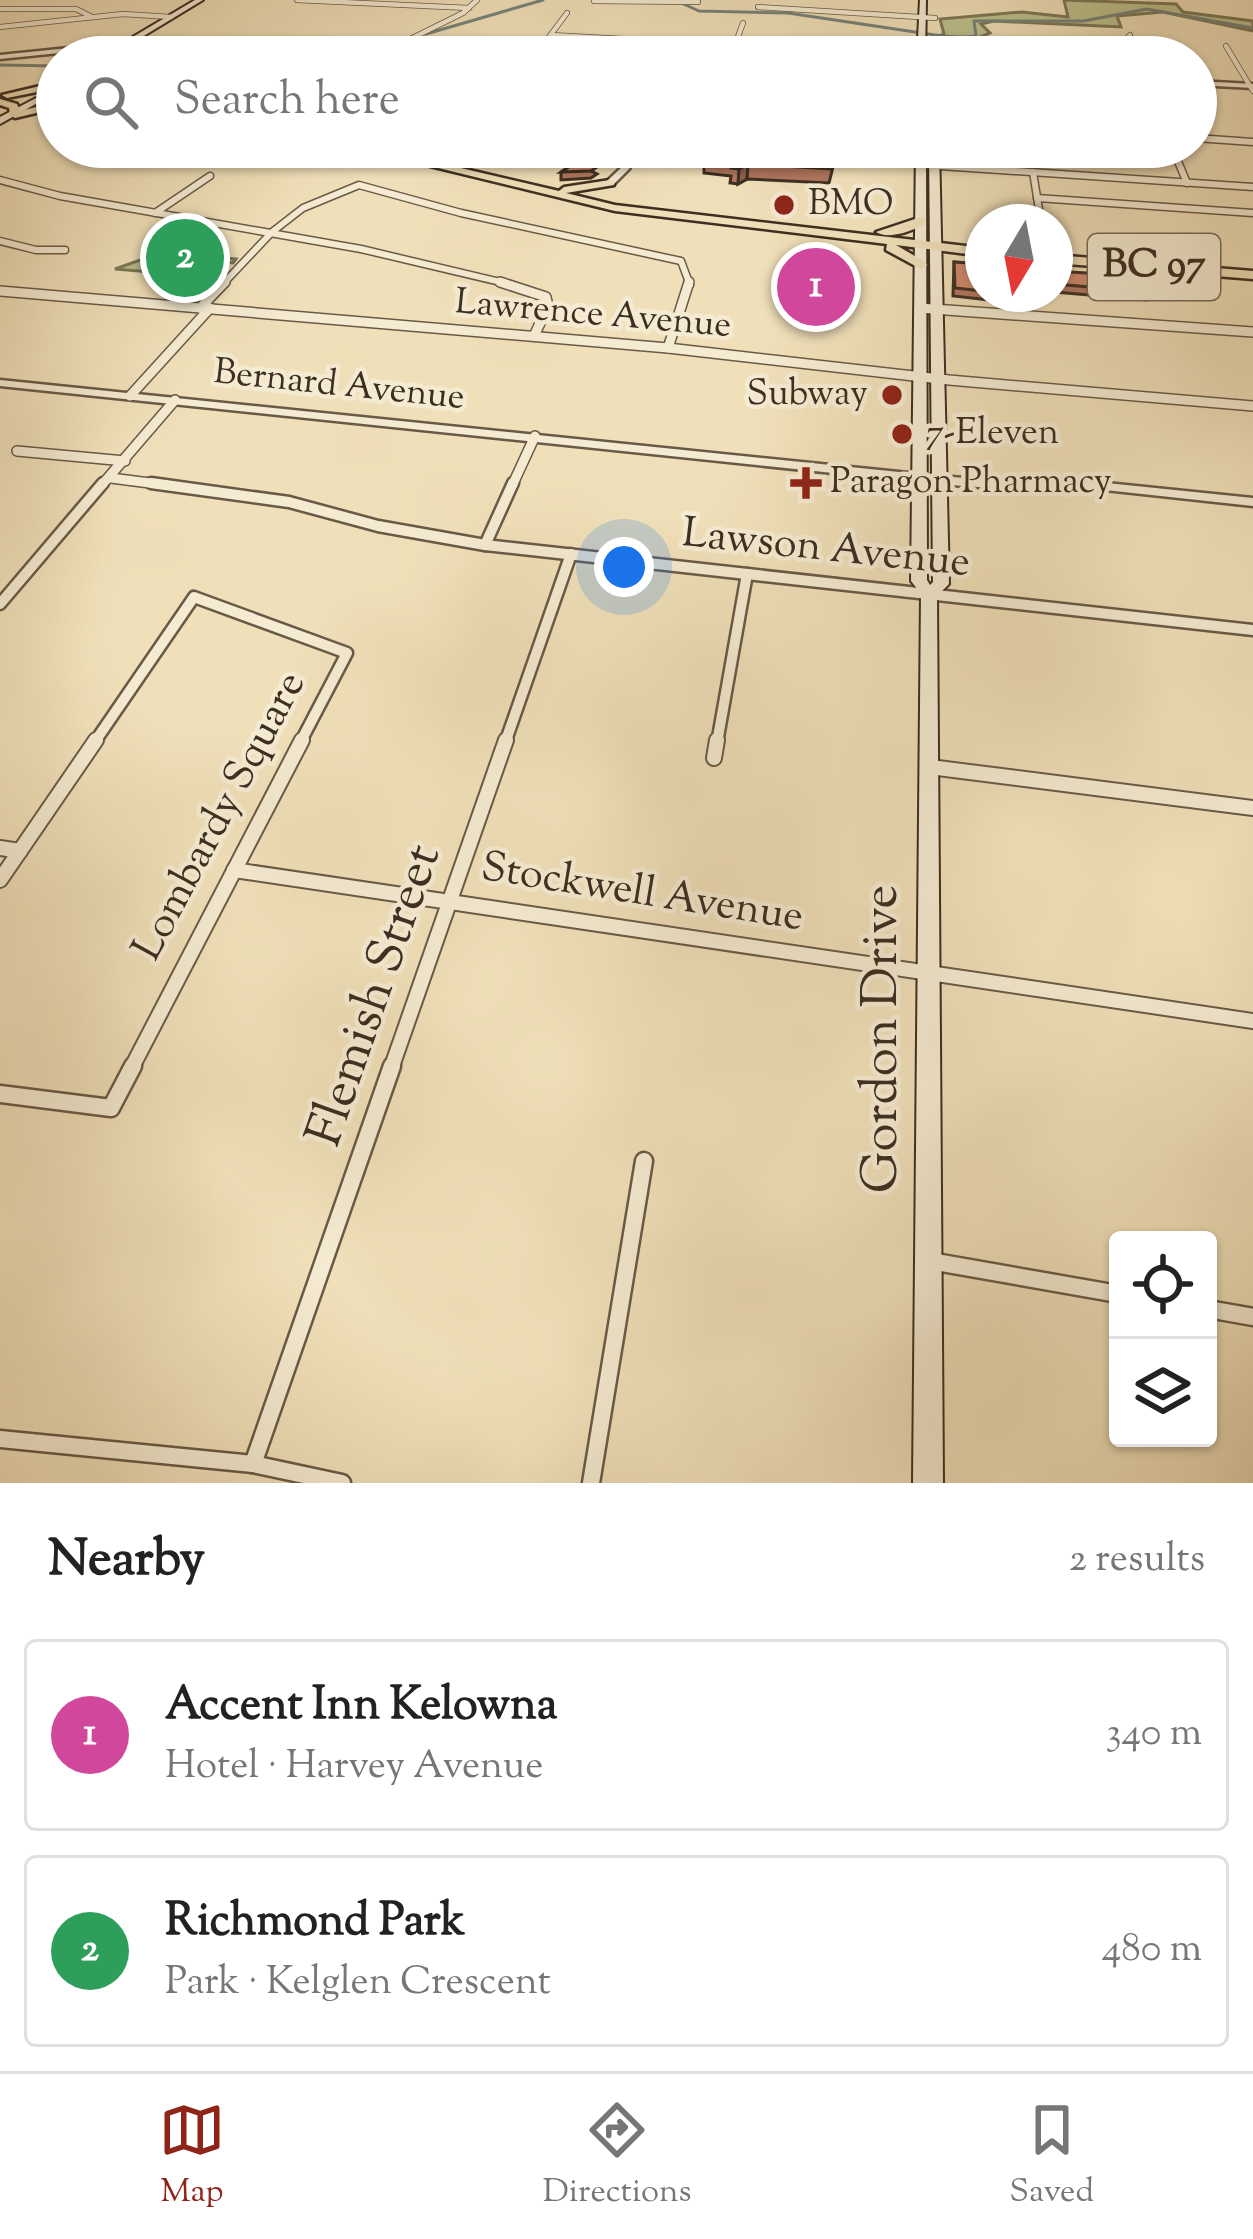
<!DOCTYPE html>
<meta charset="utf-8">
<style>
body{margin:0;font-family:"Sorts Mill Goudy",serif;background:#f2f2f2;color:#222}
.controls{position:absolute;right:36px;bottom:36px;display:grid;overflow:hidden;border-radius:12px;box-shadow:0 3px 9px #0004}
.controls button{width:108px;height:108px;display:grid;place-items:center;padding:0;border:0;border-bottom:3px solid #e0e0e0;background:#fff;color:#222;font:60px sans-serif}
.compass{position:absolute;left:965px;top:204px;width:108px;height:108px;border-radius:50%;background:#fff;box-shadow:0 3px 9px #0004;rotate:190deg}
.you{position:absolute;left:624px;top:567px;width:42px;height:42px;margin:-30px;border:9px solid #fff;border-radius:50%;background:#1a73e8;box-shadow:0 0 0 18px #1a73e833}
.badge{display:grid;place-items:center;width:78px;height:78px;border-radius:50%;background:#8f2418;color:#fff;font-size:39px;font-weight:700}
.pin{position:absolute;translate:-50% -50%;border:6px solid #fff;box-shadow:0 3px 12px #0006}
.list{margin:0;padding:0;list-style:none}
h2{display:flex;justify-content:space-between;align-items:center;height:156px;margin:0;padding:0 48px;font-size:51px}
h2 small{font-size:39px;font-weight:400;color:#767676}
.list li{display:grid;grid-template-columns:78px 1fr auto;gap:36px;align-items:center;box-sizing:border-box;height:192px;margin:0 24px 24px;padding:0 24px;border:3px solid #e0e0e0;border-radius:12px}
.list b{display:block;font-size:45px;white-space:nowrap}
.list p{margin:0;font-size:39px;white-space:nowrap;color:#767676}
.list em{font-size:39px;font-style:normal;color:#767676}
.icon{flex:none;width:66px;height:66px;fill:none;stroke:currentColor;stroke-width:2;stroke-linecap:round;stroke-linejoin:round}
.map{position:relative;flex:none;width:1253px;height:1483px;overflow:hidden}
.search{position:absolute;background:#fff;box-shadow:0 3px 9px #0004;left:36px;right:36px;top:36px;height:132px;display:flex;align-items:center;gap:30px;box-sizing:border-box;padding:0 42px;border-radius:66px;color:#767676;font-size:45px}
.sheet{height:588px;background:#fff}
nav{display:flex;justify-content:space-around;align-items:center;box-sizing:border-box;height:168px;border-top:3px solid #e0e0e0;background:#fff;font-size:33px;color:#767676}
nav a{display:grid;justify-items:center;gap:6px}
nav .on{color:#8f2418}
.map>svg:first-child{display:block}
</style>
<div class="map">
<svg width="1253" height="1483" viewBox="0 0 1253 1483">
<rect width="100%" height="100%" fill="#f0e0b9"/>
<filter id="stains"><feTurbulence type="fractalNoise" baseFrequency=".00167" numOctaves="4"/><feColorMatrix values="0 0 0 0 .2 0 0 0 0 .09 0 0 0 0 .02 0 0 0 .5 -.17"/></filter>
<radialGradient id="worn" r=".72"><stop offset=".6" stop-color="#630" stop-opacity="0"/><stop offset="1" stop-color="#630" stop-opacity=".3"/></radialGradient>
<g fill="#bcc28e" stroke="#7c7858" stroke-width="3">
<path d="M 1064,0 L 1176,4 L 1183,12 L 1253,21 L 1253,31 L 1163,12 L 1117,16 L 1121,27 L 994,21 L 981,24 L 990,33 L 978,38 L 939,36 L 944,34 L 940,19 L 1022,12 L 1068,17 Z"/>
<path d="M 166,242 L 198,249 L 193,255 L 236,259 L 233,263 L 188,259 L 173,274 L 115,269 L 149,257 Z"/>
</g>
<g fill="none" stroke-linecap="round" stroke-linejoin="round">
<g stroke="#76837b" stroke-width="3">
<path d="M 679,2 L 699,11 L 788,13 L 955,38 L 976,36 L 974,21 L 1083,21 L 1147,9 L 1253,28"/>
<path d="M 426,34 L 543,0"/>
<path d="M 247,42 L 378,46"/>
<path d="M 189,57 L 218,50"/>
<path d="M 0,65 L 57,66"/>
</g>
<g stroke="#695a47" stroke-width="6">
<g id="minor-far5">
<path d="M 297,0 L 469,8"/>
<path d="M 594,1 L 698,2"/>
<path d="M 758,7 L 935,18"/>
<path d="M 0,9 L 76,9 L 90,16"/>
<path d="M 0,27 L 123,14 L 171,17"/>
<path d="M 551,35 L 933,56"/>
<path d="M 1130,35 L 1126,39 L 1133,57"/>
<path d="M 735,45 L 743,23"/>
<path d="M 1226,46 L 1253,91"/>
<path d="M 384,52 L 463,13 L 477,0"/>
<path d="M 534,57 L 567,13"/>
</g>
</g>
<g stroke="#695a47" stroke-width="9">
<g id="minor-far4">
<path d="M 1196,138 L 1253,142"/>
<path d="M 524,147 L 561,156 L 577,147"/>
<path d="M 1172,147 L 1187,183"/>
<path d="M 925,165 L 1253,187"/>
<path d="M 1033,172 L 1041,222"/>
<path d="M 0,180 L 60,196 L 361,249 L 513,285"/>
<path d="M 1037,198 L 1253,213"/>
<path d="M 155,213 L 210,176"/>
<path d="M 0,241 L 36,250 L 65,250"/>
<path d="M 222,285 L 272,232 L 303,208 L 359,185 L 461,213 L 681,261 L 690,285"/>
</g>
</g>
<g stroke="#695a47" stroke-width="12">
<g id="minor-far3">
<path d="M 500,282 L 546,297 L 548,306 L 534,336"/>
<path d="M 0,291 L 668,348 L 949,380 L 1253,406"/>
<path d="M 200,308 L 225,282"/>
<path d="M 919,308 L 1253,332"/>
<path d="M 668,348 L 689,282"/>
<path d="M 130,396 L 210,308"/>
<path d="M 17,451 L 125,461"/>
<path d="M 111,478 L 173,486"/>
<path d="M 101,486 L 175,400"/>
<path d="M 512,486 L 535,436"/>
</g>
</g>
<g stroke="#695a47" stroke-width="15">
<g id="minor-far2">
<path d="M 151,483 L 289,502 L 378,526 L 485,545 L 1253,630"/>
<path d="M 485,545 L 513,483"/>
<path d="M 0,604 L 103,483"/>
<path d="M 94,743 L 194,597 L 347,653 L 300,743"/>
<path d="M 505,743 L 571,554"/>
<path d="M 717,743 L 747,574"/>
</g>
</g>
<g stroke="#695a47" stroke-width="18">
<g id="minor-far1">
<path d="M 714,758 L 717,740"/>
<path d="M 930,767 L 1253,808"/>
<path d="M 0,848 L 20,851"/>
<path d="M 234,870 L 1253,1021"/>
<path d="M 0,880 L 96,740"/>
<path d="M 131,1069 L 302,740"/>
<path d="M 391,1069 L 506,740"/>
</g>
</g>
<g stroke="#695a47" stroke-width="21">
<g id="minor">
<path d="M 0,1094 L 111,1108 L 133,1066"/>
<path d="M 930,1261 L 1118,1294"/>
<path d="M 1208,1309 L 1253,1317"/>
<path d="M 0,1439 L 253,1464 L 342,1483"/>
<path d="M 253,1464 L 392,1066"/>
<path d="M 591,1483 L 644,1161"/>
</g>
</g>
<g stroke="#695a47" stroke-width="5">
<g id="tertiary">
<path d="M 138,41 L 485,55 L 488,57 L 138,45 L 0,59 L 0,55 Z"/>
<path d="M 1196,81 L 1253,84 L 1253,88 L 1196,85 Z"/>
<path d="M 633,147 L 641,147 L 629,169 L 613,185 L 607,185 L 607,181 L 623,166 Z"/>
<path d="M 0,380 L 938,476 L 1060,485 L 1087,481 L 1253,498 L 1253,506 L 1096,489 L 1060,493 L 938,484 L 0,386 Z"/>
</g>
</g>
<g stroke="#3c2e21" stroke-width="4">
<g id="secondary">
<path d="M 195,0 L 203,0 L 109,57 L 99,57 Z"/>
<path d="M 920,0 L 926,0 L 925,57 L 917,57 Z"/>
<path d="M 57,87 L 57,92 L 0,124 L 0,117 Z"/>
<path d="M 916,147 L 926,147 L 927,580 L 930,585 L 933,582 L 929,147 L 939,147 L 949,584 L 937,596 L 943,1483 L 913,1483 L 921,594 L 911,581 Z"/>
</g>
</g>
<g stroke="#3c2e21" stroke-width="5">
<g id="trunk">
<path d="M 57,82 L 57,88 L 7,98 L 2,95 Z"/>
<path d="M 0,99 L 17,104 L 20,111 L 57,102 L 57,108 L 15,118 L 10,115 L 9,108 L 0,105 Z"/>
<path d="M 352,147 L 371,147 L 559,191 L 564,187 L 610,180 L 614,181 L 614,185 L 566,193 L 615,205 L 983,248 L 983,256 L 896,245 L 925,262 L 927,265 L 921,269 L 886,250 L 887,244 L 615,211 Z"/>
<path d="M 921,217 L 925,218 L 925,224 C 911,231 890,240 876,232 Z"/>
<path d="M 1055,255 L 1253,271 L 1253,279 L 1055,263 Z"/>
</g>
</g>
<use href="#minor-far5" stroke="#f5ebd2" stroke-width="4.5"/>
<use href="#minor-far4" stroke="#f5ebd2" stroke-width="6"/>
<use href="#minor-far3" stroke="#f5ebd2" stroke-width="9"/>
<use href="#minor-far2" stroke="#f5ebd2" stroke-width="10"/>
<use href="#minor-far1" stroke="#f5ebd2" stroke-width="14"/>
<use href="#minor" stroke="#f5ebd2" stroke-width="16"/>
<use href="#tertiary" fill="#f5ebd2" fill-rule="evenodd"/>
<use href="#secondary" fill="#f5ebd2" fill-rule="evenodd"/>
<use href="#trunk" fill="#f0e0b9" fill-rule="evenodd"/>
</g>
<g fill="#b1755e" stroke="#3c2e21" stroke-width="3">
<path d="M 838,147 L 829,183 L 747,179 L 738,184 L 730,183 L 731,176 L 704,173 L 704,158 Z"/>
<path d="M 575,163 L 597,174 L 591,178 L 561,180 L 561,172 Z"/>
<path d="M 954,262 L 983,264 L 983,294 L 1010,294 L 1008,302 L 953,296 Z"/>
<path d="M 1055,271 L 1150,292 L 1147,300 L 1055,292 Z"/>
</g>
<path fill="#905f4c" stroke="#3c2e21" stroke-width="3" d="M 748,164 L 747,179 L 738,184 L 739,169 Z"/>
<g fill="#ce886d" stroke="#3c2e21" stroke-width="3">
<path d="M 708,147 L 836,147 L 831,169 L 748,164 L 739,169 L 731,168 L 733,162 L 704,158 Z"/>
<path d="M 575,163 L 597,167 L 591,171 L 561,172 Z"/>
<path d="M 954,262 L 983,264 L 983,291 L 955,288 Z"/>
<path d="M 1055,271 L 1147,277 L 1150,292 L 1055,284 Z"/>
</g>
<g fill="#8f2418" stroke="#f5ebd2" stroke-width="4.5">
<circle cx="784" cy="205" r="12"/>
<circle cx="892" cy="395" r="12"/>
<circle cx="902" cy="434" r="12"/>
<path d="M800 465h12v12h12v12h-12v12h-12v-12h-12v-12h12z"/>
</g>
<g text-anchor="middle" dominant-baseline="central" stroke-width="9" stroke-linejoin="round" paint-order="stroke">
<g font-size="36" fill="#3c2e21" stroke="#f5ebd2" text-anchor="start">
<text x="808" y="205">BMO</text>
<text x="868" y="395" text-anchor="end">Subway</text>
<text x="926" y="434">7-Eleven</text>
<text x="830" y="483">Paragon Pharmacy</text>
</g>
<g font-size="36" fill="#3c2e21" stroke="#f5ebd2">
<text transform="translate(593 315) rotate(5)">Lawrence Avenue</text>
<text transform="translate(339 386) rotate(6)">Bernard Avenue</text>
</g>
<rect fill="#f5ebd2" stroke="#746756" stroke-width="3" x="1088" y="234" width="132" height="66" rx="9"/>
<g font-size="39" font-weight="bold" fill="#3c2e21">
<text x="1154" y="267">BC 97</text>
</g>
<g font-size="42" fill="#3c2e21" stroke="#f5ebd2">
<text transform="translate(826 550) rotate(6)">Lawson Avenue</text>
<text transform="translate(221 817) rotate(-62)">Lombardy Square</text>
<text transform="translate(642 894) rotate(9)">Stockwell Avenue</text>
</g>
<g font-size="51" fill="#3c2e21" stroke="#f5ebd2">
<text transform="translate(376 996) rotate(-71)">Flemish Street</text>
<text transform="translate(883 1039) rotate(-90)">Gordon Drive</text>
</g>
</g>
<rect width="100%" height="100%" filter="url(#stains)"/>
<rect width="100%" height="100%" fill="url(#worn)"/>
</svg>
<div class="controls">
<button><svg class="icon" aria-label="locate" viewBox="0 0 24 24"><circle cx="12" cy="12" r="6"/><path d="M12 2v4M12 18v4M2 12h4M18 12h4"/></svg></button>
<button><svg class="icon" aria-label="layers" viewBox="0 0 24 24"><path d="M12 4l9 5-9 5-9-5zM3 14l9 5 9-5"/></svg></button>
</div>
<svg class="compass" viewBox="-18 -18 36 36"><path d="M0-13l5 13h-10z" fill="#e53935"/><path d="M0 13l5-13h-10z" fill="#767676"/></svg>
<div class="you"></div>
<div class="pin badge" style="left:816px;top:287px;background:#d1479c">1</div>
<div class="pin badge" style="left:185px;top:258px;background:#2e9e5b">2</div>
<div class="search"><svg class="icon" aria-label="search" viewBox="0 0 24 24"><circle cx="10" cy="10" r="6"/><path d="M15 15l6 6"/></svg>Search here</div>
</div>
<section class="sheet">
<h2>Nearby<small>2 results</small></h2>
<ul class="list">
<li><span class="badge" style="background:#d1479c">1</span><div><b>Accent Inn Kelowna</b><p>Hotel · Harvey Avenue</p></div><em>340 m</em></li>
<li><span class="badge" style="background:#2e9e5b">2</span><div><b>Richmond Park</b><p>Park · Kelglen Crescent</p></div><em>480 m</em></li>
</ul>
</section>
<nav>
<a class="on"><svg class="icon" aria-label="map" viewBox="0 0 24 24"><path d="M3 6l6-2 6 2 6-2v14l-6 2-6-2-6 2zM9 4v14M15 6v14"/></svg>Map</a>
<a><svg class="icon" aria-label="directions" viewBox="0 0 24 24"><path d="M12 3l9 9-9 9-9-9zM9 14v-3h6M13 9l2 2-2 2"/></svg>Directions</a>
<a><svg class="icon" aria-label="saved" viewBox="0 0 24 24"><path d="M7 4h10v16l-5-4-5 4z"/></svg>Saved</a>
</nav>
